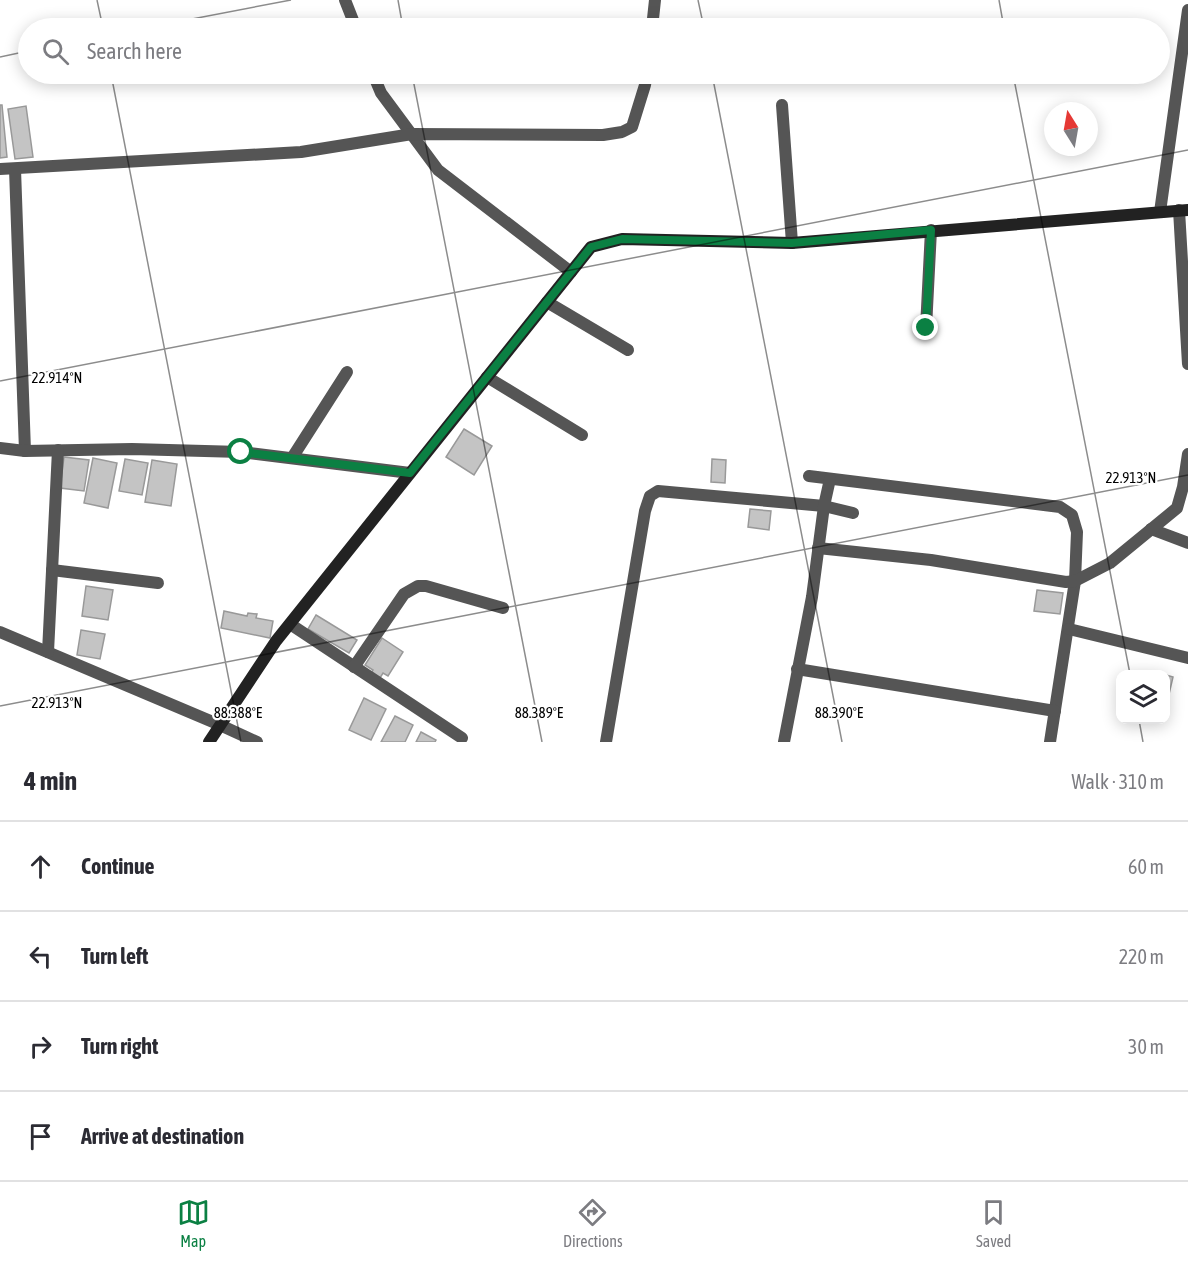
<!DOCTYPE html>
<html lang="en">
<head>
<meta charset="utf-8">
<style>
  :root { --surface:#fff; --page:#f2f2f3; --text:#2b2b33; --muted:#7c7c81; --line:#e1e1e2; --accent:#0b8043 }
  body { margin:0; font-family:"Asap Condensed",sans-serif; background:var(--page); color:var(--text) }
  .controls { position:absolute; right:18px; bottom:18px; display:grid; overflow:hidden; border-radius:12px; box-shadow:0 3px 15px #0003 }
  .controls button { width:54px; height:54px; display:grid; place-items:center; padding:0; border:0; border-bottom:2px solid var(--line); background:var(--surface); color:var(--text); font:30px sans-serif }
  .compass { position:absolute; left:1044px; top:102px; width:54px; height:54px; border-radius:50%; background:var(--surface); box-shadow:0 3px 15px #0003; rotate:349deg }
  .stop { position:absolute; width:18px; height:18px; margin:-14px; border:4px solid #0b8043; border-radius:50%; background:#fff }
  .stop.end { background:#0b8043; border-color:#fff; box-shadow:0 2px 6px #0008 }
  .list { margin:0; padding:0; list-style:none }
  h2 { display:flex; justify-content:space-between; align-items:center; height:78px; margin:0; padding:0 24px; font-size:26px }
  h2 small { font-size:20px; font-weight:400; color:var(--muted) }
  .list li { display:grid; grid-template-columns:39px 1fr auto; gap:18px; align-items:center; box-sizing:border-box; height:90px; padding:0 24px; border-top:2px solid var(--line) }
  .list b { display:block; font-size:22px; white-space:nowrap }
  .list em { font-size:20px; font-style:normal; color:var(--muted) }
  .icon { flex:none; width:33px; height:33px; fill:none; stroke:currentColor; stroke-width:2; stroke-linecap:round; stroke-linejoin:round }
  .map { position:relative; flex:none; width:1188px; height:742px; overflow:hidden }
  .search { position:absolute; background:var(--surface); box-shadow:0 3px 15px #0003; left:18px; right:18px; top:18px; height:66px; display:flex; align-items:center; gap:15px; box-sizing:border-box; padding:0 21px; border-radius:33px; color:var(--muted); font-size:22px }
  .sheet { height:438px; background:var(--surface) }
  nav { display:flex; justify-content:space-around; align-items:center; box-sizing:border-box; height:84px; border-top:2px solid var(--line); background:var(--surface); font-size:16px; color:var(--muted) }
  nav a { display:grid; justify-items:center; gap:3px }
  nav .on { color:var(--accent) }
  .map>svg:first-child { display:block }
  .building { fill:#c4c4c4; stroke:#999; stroke-width:1.5 }
  .lines { fill:none; stroke-linecap:round; stroke-linejoin:round }
  .street { stroke:#555; stroke-width:12 }
  .secondary { stroke:#222; stroke-width:12 }
  .route { stroke:#0b8043; stroke-width:8 }
  .ticks { fill:none; stroke:#000; stroke-width:1.5; stroke-opacity:0.45 }
  .ticks-label { font-size:15px; text-anchor:middle; fill:#000; stroke:#fff; stroke-width:4.5; stroke-linejoin:round; paint-order:stroke }
</style>
</head>
<body>
<div class="map">
<svg width="1188" height="742" viewBox="0 0 1188 742">
  <rect width="100%" height="100%" fill="#fff"/>
  <g class="building">
    <path d="M0,105H2L7,157L0,158Z"/>
    <path d="M26,106L33,157L15,159L8,109Z"/>
    <path d="M464,429L492,446L474,475L446,457Z"/>
    <path d="M64,457L89,460L84,491L60,488Z"/>
    <path d="M93,458L117,463L108,508L84,503Z"/>
    <path d="M125,459L148,463L142,495L119,491Z"/>
    <path d="M712,459L726,460L725,483L711,482Z"/>
    <path d="M152,460L177,464L171,506L145,502Z"/>
    <path d="M750,509L771,511L769,530L748,527Z"/>
    <path d="M86,586L113,590L108,620L82,616Z"/>
    <path d="M1037,590L1063,593L1060,614L1034,611Z"/>
    <path d="M224,611L247,616L248,613L257,614L256,618L273,621L270,638L221,628Z"/>
    <path d="M316,615L357,640L349,653L308,629Z"/>
    <path d="M81,630L105,634L100,659L77,655Z"/>
    <path d="M382,638L403,652L388,676L383,673L380,678L371,673L373,670L365,665Z"/>
    <path d="M1166,675L1173,677L1166,707Z"/>
    <path d="M364,698L386,709L371,740L349,730Z"/>
    <path d="M395,716L413,725L405,742H381Z"/>
    <path d="M421,732L436,740L435,742H416Z"/>
  </g>
  <g class="lines">
    <g class="street">
      <path d="M345,0L356,28"/>
      <path d="M652,28L655,0"/>
      <path d="M373,74L381,93L438,170L571,272"/>
      <path d="M782,105L792,243"/>
      <path d="M0,169L301,152L412,134L603,135L622,132L632,127L645,85L647,74"/>
      <path d="M15,169L25,451"/>
      <path d="M1179,210L1188,364"/>
      <path d="M1160,212L1188,10"/>
      <path d="M547,302L628,350"/>
      <path d="M926,328L931,230"/>
      <path d="M487,377L582,435"/>
      <path d="M0,448L25,451L132,449L241,452L410,473"/>
      <path d="M292,458L347,372"/>
      <path d="M809,476L1060,507L1072,515L1077,532L1075,581L1050,742"/>
      <path d="M1151,529L1188,543"/>
      <path d="M818,548L931,560L1066,582L1075,581L1110,563L1177,508L1183,487L1188,454"/>
      <path d="M52,570L158,583"/>
      <path d="M290,624L462,738"/>
      <path d="M1069,629L1188,658"/>
      <path d="M0,632L220,725L257,742"/>
      <path d="M48,652L58,450"/>
      <path d="M354,667L404,594L418,586H426L503,608"/>
      <path d="M797,669L1055,711"/>
      <path d="M606,742L645,511L650,496L658,491L824,506L853,513"/>
      <path d="M784,742L812,597L824,506L830,479"/>
    </g>
    <path class="secondary" d="M209,742L276,641L591,247L622,239L792,243L1188,210"/>
  </g>
  <g class="lines">
    <path class="route" d="M241,452L410,473L591,247L622,239L792,243L931,230L926,328"/>
  </g>
  <path class="ticks" d="M97,0L103,28M398,0L403,28M698,0L704,28M999,0L1004,28M145,28L291,0M0,57L28,51M111,74L241,742M412,74L542,742M712,74L842,742M1013,74L1130,674M0,381L1188,150M0,706L1188,475M1139,720L1143,742"/>
  <g class="ticks-label">
    <text x="57" y="383">22.914°N</text>
    <text x="1131" y="483">22.913°N</text>
    <text x="57" y="708">22.913°N</text>
    <text x="238" y="718">88.388°E</text>
    <text x="539" y="718">88.389°E</text>
    <text x="839" y="718">88.390°E</text>
  </g>
</svg>
<div class="controls">
<button><svg class="icon" aria-label="layers" viewBox="0 0 24 24"><path d="M12 4l9 5-9 5-9-5zM3 14l9 5 9-5"/></svg></button>
</div>
<svg class="compass" viewBox="-18 -18 36 36"><path d="M0-13l5 13h-10z" fill="#e53935"/><path d="M0 13l5-13h-10z" fill="#7c7c81"/></svg>
<div class="stop" style="left:241px;top:452px"></div>
<div class="stop end" style="left:926px;top:328px"></div>
<div class="search"><svg class="icon" aria-label="search" viewBox="0 0 24 24"><circle cx="10" cy="10" r="6"/><path d="M15 15l6 6"/></svg>Search here</div>
</div>
<section class="sheet">
<h2>4 min<small>Walk · 310 m</small></h2>
<ul class="list">
<li><svg class="icon" aria-label="ahead" viewBox="0 0 24 24"><path d="M12 20V5M6 11l6-6 6 6"/></svg><div><b>Continue</b></div><em>60 m</em></li>
<li><svg class="icon" aria-label="left" viewBox="0 0 24 24"><path d="M17 20v-9H6M10 6l-5 5 5 5"/></svg><div><b>Turn left</b></div><em>220 m</em></li>
<li><svg class="icon" aria-label="right" viewBox="0 0 24 24"><path d="M7 20v-9h11M14 6l5 5-5 5"/></svg><div><b>Turn right</b></div><em>30 m</em></li>
<li><svg class="icon" aria-label="arrive" viewBox="0 0 24 24"><path d="M6 21V4h12l-3 4 3 4H6"/></svg><div><b>Arrive at destination</b></div></li>
</ul>
</section>
<nav>
<a class="on"><svg class="icon" aria-label="map" viewBox="0 0 24 24"><path d="M3 6l6-2 6 2 6-2v14l-6 2-6-2-6 2zM9 4v14M15 6v14"/></svg>Map</a>
<a><svg class="icon" aria-label="directions" viewBox="0 0 24 24"><path d="M12 3l9 9-9 9-9-9zM9 14v-3h6M13 9l2 2-2 2"/></svg>Directions</a>
<a><svg class="icon" aria-label="saved" viewBox="0 0 24 24"><path d="M7 4h10v16l-5-4-5 4z"/></svg>Saved</a>
</nav>
</body>
</html>
